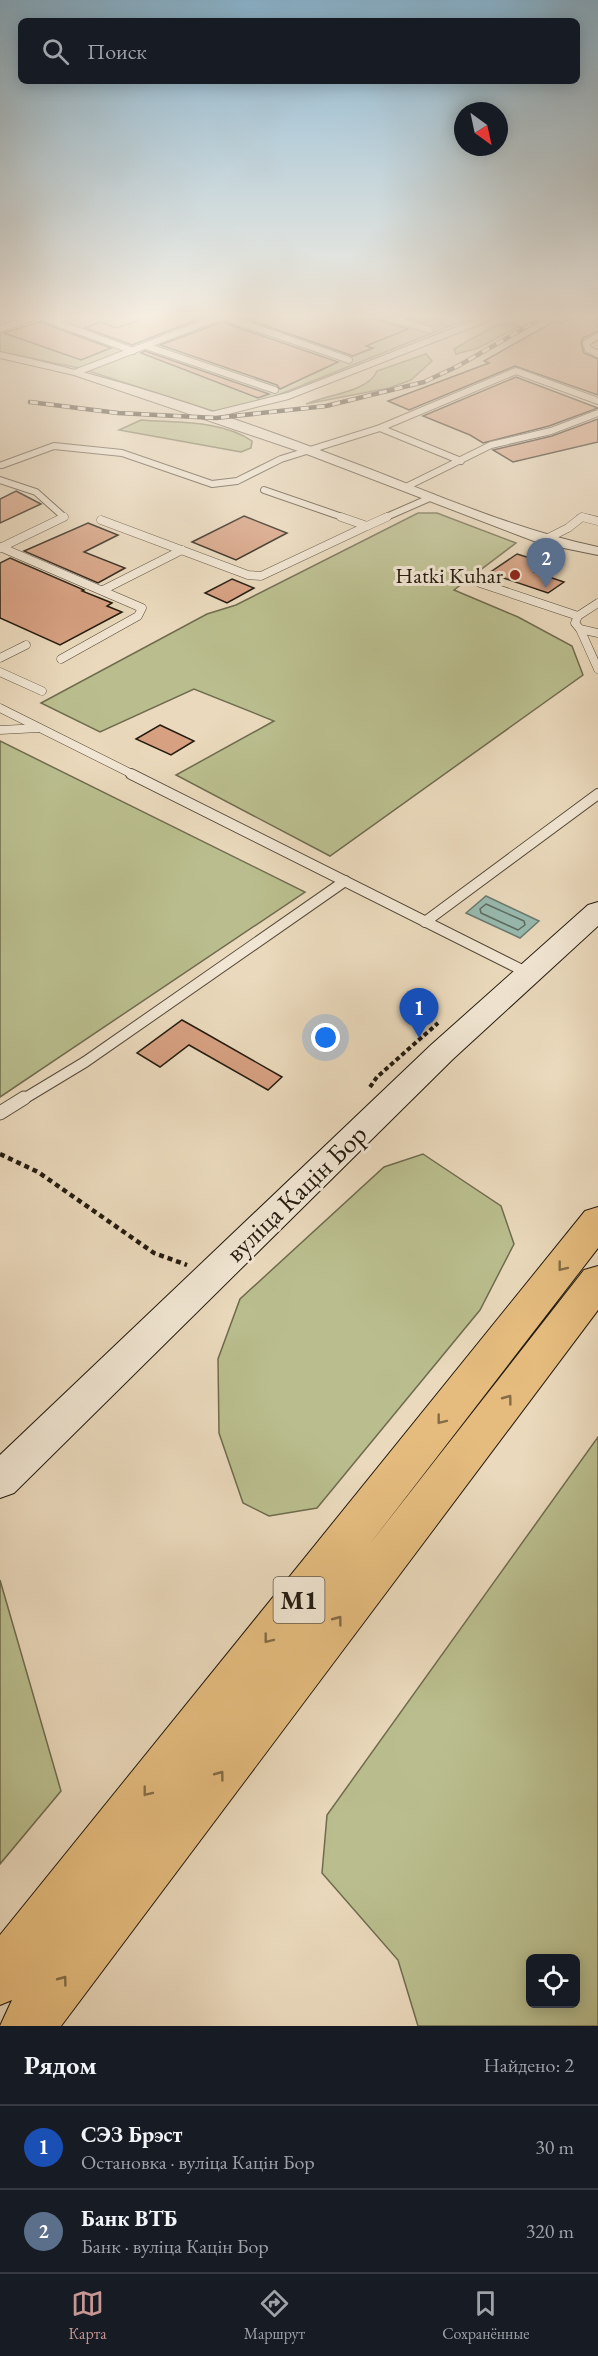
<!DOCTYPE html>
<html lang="ru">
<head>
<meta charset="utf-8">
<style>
  :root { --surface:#171b24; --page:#20242c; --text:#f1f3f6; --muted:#9ea1a6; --line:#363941; --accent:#c59692 }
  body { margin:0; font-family:"EB Garamond",serif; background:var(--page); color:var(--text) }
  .controls { position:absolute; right:18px; bottom:18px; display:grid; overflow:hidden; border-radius:9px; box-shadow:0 3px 15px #0003 }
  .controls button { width:54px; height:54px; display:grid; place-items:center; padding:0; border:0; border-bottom:2px solid var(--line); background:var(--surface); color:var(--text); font:30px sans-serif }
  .compass { position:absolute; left:454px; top:102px; width:54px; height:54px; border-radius:50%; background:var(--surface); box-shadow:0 3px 15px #0003; rotate:147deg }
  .you { position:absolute; left:326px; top:1038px; width:21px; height:21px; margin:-15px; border:4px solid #fff; border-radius:50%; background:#1a73e8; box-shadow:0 0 0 9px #1a73e833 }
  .badge { display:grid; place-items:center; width:39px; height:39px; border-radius:50%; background:var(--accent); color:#fff; font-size:20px; font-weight:700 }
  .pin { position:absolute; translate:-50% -50px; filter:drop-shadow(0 2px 3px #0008) }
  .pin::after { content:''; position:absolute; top:32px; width:21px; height:18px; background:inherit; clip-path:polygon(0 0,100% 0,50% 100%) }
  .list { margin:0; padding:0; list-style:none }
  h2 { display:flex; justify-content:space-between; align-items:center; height:78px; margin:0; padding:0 24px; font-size:26px }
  h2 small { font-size:20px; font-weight:400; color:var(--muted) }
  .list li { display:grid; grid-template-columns:39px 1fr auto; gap:18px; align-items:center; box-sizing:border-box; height:84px; padding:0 24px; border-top:2px solid var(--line) }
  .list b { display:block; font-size:22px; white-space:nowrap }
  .list p { margin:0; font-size:20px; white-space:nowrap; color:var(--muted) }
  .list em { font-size:20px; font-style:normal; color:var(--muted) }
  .icon { flex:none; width:33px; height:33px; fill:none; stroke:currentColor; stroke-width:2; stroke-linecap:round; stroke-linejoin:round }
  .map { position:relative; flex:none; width:598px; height:2026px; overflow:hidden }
  .search { position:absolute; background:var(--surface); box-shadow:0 3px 15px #0003; left:18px; right:18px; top:18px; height:66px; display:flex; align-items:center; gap:15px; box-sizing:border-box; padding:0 21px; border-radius:9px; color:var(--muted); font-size:22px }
  .sheet { height:246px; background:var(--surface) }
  nav { display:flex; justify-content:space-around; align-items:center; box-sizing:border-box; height:84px; border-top:2px solid var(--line); background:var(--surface); font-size:16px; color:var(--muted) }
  nav a { display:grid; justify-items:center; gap:3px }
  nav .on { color:var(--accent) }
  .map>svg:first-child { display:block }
  .green { fill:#babe8e; stroke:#6f6c4e; stroke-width:1.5; fill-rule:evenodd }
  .water { fill:#98bab0; stroke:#6a7a70; stroke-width:1.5 }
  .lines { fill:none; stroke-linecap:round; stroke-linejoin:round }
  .shore { stroke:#5e6a60; stroke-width:1.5 }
  .building { fill:#d6a081; stroke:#241b0f; stroke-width:1.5 }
  .lane-far3-casing { stroke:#564a3a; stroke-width:8 }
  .lane-far2-casing { stroke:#564a3a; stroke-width:9 }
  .lane-far1-casing { stroke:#564a3a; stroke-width:12 }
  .lane-casing { stroke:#564a3a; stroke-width:15 }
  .street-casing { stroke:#564a3a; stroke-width:2 }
  .secondary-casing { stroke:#241b0f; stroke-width:2 }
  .highway-casing { stroke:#241b0f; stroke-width:2 }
  .path-far1 { stroke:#241b0f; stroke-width:4; stroke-dasharray:4.5 3; stroke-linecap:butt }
  .path { stroke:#241b0f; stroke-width:4.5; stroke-dasharray:5 4; stroke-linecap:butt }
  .lane-far3 { stroke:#f1e6d3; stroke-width:6 }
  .lane-far2 { stroke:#f1e6d3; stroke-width:8 }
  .lane-far1 { stroke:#f1e6d3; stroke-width:10 }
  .lane { stroke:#f1e6d3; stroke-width:13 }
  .street { fill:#f1e6d3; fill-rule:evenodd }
  .secondary { fill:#f1e6d3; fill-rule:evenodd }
  .highway { fill:#e5bc7e; fill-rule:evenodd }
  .rail-casing { stroke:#241b0f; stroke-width:4.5 }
  .rail { stroke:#f1e6d3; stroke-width:3; stroke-dasharray:8; stroke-linecap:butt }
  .oneway { stroke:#846c46 }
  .poi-dot { fill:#8f2418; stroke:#f1e6d3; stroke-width:2 }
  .labels { text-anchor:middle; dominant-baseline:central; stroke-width:6; stroke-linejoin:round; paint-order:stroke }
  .far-poi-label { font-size:22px; fill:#241b0f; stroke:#f1e6d3; text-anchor:end }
  .shield { fill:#f1e6d3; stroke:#62584a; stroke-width:1.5 }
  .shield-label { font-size:26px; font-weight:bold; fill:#241b0f }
  .street-label { font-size:27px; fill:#241b0f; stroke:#f1e6d3 }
</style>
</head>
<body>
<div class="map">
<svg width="598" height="2026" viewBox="0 0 598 2026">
  <rect width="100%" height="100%" fill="#ead9bc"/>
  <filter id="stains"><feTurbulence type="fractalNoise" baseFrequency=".00333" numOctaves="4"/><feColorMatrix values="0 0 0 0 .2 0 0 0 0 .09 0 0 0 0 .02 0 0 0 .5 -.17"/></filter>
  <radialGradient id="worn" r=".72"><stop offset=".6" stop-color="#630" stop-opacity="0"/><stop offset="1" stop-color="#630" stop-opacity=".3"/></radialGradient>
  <g class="green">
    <path d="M0,314H480L263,401L219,413L79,368L0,352Z"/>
    <path d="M516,324L520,326L478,348L456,354L454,349L496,325Z"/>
    <path d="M426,354L432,361L411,380L389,388L306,404C325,395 369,392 377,371Z"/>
    <path d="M141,420C176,423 222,420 252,441L251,448L241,452L119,430Z"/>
    <path d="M418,513H437L516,543L454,590L518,617L572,646L583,675L330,856L176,775L274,721L194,689L100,732L41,703L207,614L236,605Z"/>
    <path d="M0,741L305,892L0,1097Z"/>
    <path d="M423,1154L501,1206L514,1244L480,1310L317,1508L269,1516L243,1503L219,1433L218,1359L240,1299L384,1167Z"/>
    <path d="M598,1437V2026H418L398,1960L322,1873L327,1815ZM530,1958H576V2004H530Z"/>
    <path d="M0,1580L61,1791L0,1864Z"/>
  </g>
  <path class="water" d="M486,896L539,921L520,938L466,913Z"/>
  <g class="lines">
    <path class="shore" d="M486,904L524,921L525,925L518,930L481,913L480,909Z"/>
  </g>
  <g class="building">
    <path d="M159,314H212L132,345L85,328L100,322L116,328Z"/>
    <path d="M232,314H372L375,319L408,329L366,346L373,348L353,356Z"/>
    <path d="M395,314H444V315L424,323Z"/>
    <path d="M598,314V331L583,338L581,343L584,353L598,359V395L515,366L409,410L388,401L489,363L484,361L555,321L561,323L574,316L587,319Z"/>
    <path d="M40,322L111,348L81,360L4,333Z"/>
    <path d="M222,322L338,362L280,389L277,385L160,345Z"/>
    <path d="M145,351L269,394L258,398L141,353Z"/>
    <path d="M516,377L598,408L549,426L483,443L470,435L423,416Z"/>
    <path d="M598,419V442L513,462L493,450L552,436Z"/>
    <path d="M16,491L41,504L0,523V499Z"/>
    <path d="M244,516L287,533L236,560L192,542Z"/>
    <path d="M88,523L118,535L84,552L125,568L98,583L24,551Z"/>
    <path d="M517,554L546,563L534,572L564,582L548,593L489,573Z"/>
    <path d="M10,558L84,590L82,591L112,603L107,606L122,612L60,645L0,618V563Z"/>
    <path d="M232,579L254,588L227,603L205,593Z"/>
    <path d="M160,725L194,741L171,755L136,739Z"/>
    <path d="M182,1020L205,1033L282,1077L268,1090L189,1045L160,1067L137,1053Z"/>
  </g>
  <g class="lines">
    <g class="lane-far3-casing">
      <g id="lane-far3">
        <path d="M33,314L133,351"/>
        <path d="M377,314L430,330"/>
        <path d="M222,316L349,360"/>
        <path d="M0,329L36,316"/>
        <path d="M598,336L586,343L588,349L598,354"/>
        <path d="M146,346L275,390"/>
        <path d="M77,372L227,314"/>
        <path d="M208,416L288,396L498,314"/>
        <path d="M461,461L380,428L516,371L598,401"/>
        <path d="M2,465L54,446L122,453L212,484L237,481L281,459L380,428"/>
        <path d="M0,480L36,492L64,517L61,518"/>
        <path d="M406,487L491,445L551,431L598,413"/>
        <path d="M264,490L345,518"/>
        <path d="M384,518L432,497"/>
        <path d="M580,518H588"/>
      </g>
    </g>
    <g class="lane-far2-casing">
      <g id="lane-far2">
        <path d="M101,520L248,575L261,576L367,526L341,517"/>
        <path d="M367,526L387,517"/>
        <path d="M544,540L568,528L582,517L598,521"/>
        <path d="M0,547L142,608L138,616L61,659"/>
        <path d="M0,548L64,517"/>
        <path d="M480,583L578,616"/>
        <path d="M103,590L182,550"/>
        <path d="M598,603L578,616L575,623L580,629L598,633"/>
        <path d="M580,629L598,669"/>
        <path d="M0,658L26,645"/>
        <path d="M0,672L42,691"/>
        <path d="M0,708L134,775"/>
        <path d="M0,730L39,728"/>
      </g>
    </g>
    <g class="lane-far1-casing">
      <g id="lane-far1">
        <path d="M131,774L528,973"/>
        <path d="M425,922L598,794"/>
        <path d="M22,1100L85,1062L345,881"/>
      </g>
    </g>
    <g class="lane-casing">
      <path id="lane" d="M0,1113L24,1098"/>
    </g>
    <g class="street-casing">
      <path id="street" d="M0,352C117,377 233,417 346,460C429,491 511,529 598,547V555L539,543L304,453L74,375L0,358Z"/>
    </g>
    <g class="secondary-casing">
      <path id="secondary" d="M598,902V926L453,1059L14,1493L0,1498V1455L431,1045L588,905Z"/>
    </g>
    <g class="highway-casing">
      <path id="highway" d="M598,1207V1248L369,1545L584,1270L598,1266V1310L61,2026H0L12,2000L0,2005V1935L585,1211Z"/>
    </g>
    <path class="path-far1" d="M370,1087L377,1077L438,1023"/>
    <path class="path" d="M0,1154L38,1172L154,1253L187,1265"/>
    <use href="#lane-far3" class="lane-far3"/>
    <use href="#lane-far2" class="lane-far2"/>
    <use href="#lane-far1" class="lane-far1"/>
    <use href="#lane" class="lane"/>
    <use href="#street" class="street"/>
    <use href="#secondary" class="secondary"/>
    <use href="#highway" class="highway"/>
    <g class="rail-casing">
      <path id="rail" d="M30,402L118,413L216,418L326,406L424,382L458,366L549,314"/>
    </g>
    <use href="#rail" class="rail"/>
  </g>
  <defs><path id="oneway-chevron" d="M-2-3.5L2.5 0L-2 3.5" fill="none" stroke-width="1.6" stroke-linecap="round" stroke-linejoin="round" transform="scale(1.5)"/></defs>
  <g class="oneway">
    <use href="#oneway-chevron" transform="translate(562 1267) rotate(128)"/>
    <use href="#oneway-chevron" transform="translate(508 1399) rotate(-53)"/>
    <use href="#oneway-chevron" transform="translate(441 1420) rotate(128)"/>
    <use href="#oneway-chevron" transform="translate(338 1620) rotate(-53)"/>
    <use href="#oneway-chevron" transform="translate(268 1639) rotate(128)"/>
    <use href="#oneway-chevron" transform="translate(220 1775) rotate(-53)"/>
    <use href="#oneway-chevron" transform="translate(147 1792) rotate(128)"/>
    <use href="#oneway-chevron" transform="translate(63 1980) rotate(-53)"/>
  </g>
  <linearGradient id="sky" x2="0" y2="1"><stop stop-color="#88b6d2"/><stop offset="0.53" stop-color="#f6eee1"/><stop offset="1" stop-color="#f6eee1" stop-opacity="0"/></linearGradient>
  <rect width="598" height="598" fill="url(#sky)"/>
  <circle class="poi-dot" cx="515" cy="575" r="6"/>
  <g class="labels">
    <g class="far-poi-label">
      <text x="503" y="575">Hatki Kuhar</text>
    </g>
    <rect class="shield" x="273.5" y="1577" width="51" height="46" rx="4.5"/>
    <g class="shield-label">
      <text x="299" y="1600">М1</text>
    </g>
    <g class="street-label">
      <text transform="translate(296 1193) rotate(-44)">вуліца Кацін Бор</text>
    </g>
  </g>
  <rect width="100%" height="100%" filter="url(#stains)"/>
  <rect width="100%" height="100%" fill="url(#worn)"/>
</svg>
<div class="controls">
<button><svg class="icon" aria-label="locate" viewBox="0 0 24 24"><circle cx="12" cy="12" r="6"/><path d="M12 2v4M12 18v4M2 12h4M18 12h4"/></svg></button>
</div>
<svg class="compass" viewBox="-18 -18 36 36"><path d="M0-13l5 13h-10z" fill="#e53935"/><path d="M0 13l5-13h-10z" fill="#9ea1a6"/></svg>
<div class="you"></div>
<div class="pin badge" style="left:419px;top:1038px;background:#1a4fb4">1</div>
<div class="pin badge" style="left:546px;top:588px;background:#5c6f8a">2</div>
<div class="search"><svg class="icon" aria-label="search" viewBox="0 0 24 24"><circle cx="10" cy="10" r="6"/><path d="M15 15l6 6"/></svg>Поиск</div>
</div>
<section class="sheet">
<h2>Рядом<small>Найдено: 2</small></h2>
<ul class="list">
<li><span class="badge" style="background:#1a4fb4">1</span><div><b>СЭЗ Брэст</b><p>Остановка · вуліца Кацін Бор</p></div><em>30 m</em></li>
<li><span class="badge" style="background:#5c6f8a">2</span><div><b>Банк ВТБ</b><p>Банк · вуліца Кацін Бор</p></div><em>320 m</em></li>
</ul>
</section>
<nav>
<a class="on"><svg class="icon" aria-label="map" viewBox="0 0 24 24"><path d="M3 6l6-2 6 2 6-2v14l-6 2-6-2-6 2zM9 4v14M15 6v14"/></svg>Карта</a>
<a><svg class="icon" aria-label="directions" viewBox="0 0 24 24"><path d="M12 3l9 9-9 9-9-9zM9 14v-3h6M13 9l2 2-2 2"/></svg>Маршрут</a>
<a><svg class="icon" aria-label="saved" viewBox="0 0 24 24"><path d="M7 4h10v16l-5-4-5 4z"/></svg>Сохранённые</a>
</nav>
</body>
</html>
